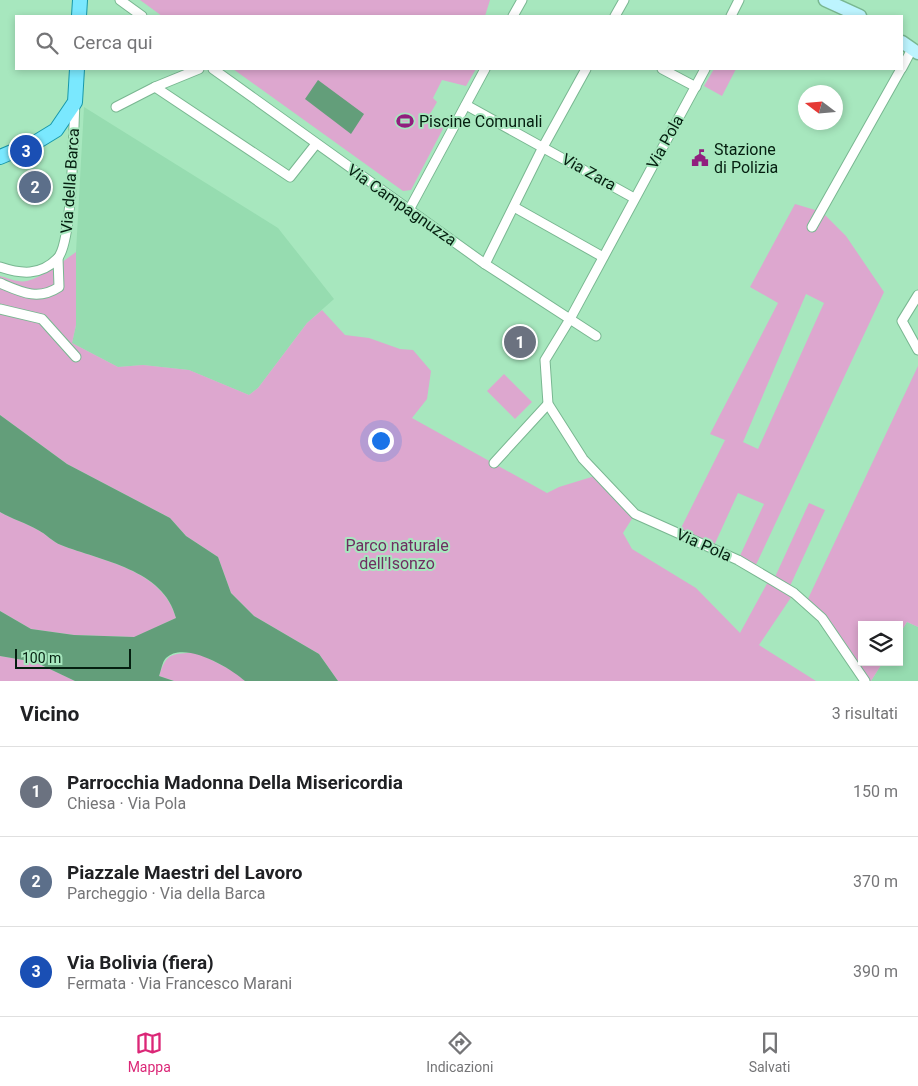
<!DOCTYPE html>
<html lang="it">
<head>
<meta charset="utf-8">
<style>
  :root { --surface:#fff; --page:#f6f6f6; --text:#202124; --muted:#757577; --line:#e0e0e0; --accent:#db2777 }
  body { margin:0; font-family:Roboto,sans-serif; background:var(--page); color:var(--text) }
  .controls { position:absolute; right:15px; bottom:15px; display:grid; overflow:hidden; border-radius:0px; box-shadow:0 2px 8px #0003 }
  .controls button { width:45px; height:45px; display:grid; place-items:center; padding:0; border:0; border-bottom:1px solid var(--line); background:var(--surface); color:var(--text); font:25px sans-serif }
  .compass { position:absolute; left:798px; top:85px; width:45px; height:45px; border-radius:50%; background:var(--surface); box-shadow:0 2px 8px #0003; rotate:286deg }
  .scale { position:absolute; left:15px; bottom:12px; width:116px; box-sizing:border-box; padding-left:5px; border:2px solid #051f10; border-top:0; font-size:14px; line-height:18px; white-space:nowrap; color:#051f10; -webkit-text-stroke:4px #a7e7be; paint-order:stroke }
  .you { position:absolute; left:380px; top:440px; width:18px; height:18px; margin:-12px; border:4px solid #fff; border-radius:50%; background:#1a73e8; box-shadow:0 0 0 8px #1a73e833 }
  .badge { display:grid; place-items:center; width:32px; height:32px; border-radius:50%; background:var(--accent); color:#fff; font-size:16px; font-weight:700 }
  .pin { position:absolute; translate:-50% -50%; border:2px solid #fff; box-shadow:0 1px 5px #0006 }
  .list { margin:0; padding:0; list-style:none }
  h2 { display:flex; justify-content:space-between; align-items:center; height:65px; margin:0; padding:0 20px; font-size:21px }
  h2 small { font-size:16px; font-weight:400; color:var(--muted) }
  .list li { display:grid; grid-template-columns:32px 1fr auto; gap:15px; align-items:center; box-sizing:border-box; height:90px; padding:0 20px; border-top:1px solid var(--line) }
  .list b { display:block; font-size:19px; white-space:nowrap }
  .list p { margin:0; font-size:16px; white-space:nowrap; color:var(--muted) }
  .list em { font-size:16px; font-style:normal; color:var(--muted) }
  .icon { flex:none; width:28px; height:28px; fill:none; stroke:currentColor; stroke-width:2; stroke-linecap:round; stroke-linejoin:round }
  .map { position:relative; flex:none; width:918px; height:681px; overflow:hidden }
  .search { position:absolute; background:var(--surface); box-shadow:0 2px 8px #0003; left:15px; right:15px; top:15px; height:55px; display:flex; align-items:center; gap:12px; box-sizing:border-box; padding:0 18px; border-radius:0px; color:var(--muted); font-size:19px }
  .sheet { height:335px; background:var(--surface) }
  nav { display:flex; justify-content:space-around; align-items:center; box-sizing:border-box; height:70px; border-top:1px solid var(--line); background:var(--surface); font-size:14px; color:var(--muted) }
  nav a { display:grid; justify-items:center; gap:2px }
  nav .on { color:var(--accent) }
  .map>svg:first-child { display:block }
  .built { fill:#96dcb0 }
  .green { fill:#dda7cf; fill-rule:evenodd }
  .water { fill:#639e7a }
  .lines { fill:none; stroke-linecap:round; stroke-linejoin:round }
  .street-casing { stroke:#79b791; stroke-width:11 }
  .secondary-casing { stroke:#79b791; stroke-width:15 }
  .primary-casing { stroke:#1898aa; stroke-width:16 }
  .street { stroke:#fff; stroke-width:9 }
  .secondary { stroke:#bdf4fe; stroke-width:12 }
  .primary { stroke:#7ae8fe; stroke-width:14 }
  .labels { text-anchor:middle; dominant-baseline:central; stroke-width:4; stroke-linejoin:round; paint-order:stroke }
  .poi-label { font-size:16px; fill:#051f10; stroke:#a7e7be; text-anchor:start }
  .street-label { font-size:16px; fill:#051f10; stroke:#a7e7be }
  .park-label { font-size:16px; fill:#6e2e61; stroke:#a7e7be }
</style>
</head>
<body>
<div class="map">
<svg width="918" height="681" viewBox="0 0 918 681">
  <rect width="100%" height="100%" fill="#a7e7be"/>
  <g class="built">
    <path d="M84,107L278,228L334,299L307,323L258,388L249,395L189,370L143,365L118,367L72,343L76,325V252Z"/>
    <path d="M907,622L918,627V681H871L883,662H899V635Z"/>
  </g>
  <g class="green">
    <path d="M140,0H490L485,16H162Z"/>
    <path d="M233,69H476L466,86L442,80L433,98L437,102L430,114L446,123L411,190L403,191Z"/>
    <path d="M714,69H736L722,96L704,86Z"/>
    <path d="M795,204L822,212L846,236L884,292L754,569L738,560L764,504L738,493L712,550L678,534L725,440L710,434L778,303L750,287ZM806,294L824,303L758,449L743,442Z"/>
    <path d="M76,252V325L72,343L118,367L143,365L189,370L249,395L258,388L307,323L322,310L345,335L369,338L400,349L413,350L431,371L427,399L412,418L547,493L559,487L598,475L635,514L623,533L632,549L696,588L740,633L770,578L794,593L759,645L816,681H338L319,654L254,616L231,593L218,557L186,536L170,518L67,464L0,415V276C8,278 18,283 27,281C45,276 62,262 76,252Z"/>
    <path d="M918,366V627L907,622L899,635V625H862V662H883L871,681H865L806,603Z"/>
    <path d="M504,374L532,402L515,419L487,391Z"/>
    <path d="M809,503L825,510L790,586L775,577Z"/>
    <path d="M0,512C12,519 26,523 38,530C46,534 53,542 61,545C101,561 163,569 176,618L135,637L74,635L31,629L0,611Z"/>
    <path d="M196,652L235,672L245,681H174L159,676C167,651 172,655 196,652Z"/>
    <path d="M0,656L35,662L75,681H0Z"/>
  </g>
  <g class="water">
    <path d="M318,80L364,114L351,134L305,99Z"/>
    <path d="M0,415L67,464L170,518L186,536L218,557L231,593L254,616L319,654L338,681H245C231,668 184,640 166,658C162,662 161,671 159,676L174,681H75L35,662L0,656V611L31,629L74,635L134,637L176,618C164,569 101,561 61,545C53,542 46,534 38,530C26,523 12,519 0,512Z"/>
  </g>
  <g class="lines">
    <g class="street-casing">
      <g id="street">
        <path d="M120,0L142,16"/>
        <path d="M513,16L522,0"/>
        <path d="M615,16L624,0"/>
        <path d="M731,16L739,0"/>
        <path d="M902,68L912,49"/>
        <path d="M213,69L485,264L596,336"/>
        <path d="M662,69L696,87"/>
        <path d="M705,69L570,319L545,360L548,404L583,459L635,514L738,560L794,593L822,618L865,681"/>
        <path d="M155,87L290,177L316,144"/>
        <path d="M466,105L634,198"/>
        <path d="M116,107L155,87L199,69"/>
        <path d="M514,207L603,257"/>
        <path d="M409,210L485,69"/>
        <path d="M812,227L901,69"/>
        <path d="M485,264L543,147L586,69"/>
        <path d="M0,267C21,274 40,276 57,259C73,244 73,131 75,104"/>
        <path d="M0,283C21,292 38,301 59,287L58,258"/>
        <path d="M918,295L902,321L918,350"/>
        <path d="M0,309L42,319L76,357"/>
        <path d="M494,463L548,404"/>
      </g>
    </g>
    <g class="secondary-casing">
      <g id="secondary">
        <path d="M825,0L860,16"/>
        <path d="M902,42L918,53"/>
      </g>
    </g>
    <g class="primary-casing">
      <g id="primary">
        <path d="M79,16L80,0"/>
        <path d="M0,157L38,141L56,130L75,102L77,69"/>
      </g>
    </g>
    <use href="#street" class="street"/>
    <use href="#secondary" class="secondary"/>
    <use href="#primary" class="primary"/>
  </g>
  <defs>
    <g id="stadium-bare" transform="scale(1.35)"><path d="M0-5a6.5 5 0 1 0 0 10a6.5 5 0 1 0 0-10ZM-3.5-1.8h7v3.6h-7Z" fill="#911e7e" stroke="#a7e7be" stroke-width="2.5" paint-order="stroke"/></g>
    <g id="civic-bare" transform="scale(1.35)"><path d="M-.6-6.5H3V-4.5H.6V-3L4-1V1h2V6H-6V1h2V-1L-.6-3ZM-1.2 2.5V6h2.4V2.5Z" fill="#911e7e" stroke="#a7e7be" stroke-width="2.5" paint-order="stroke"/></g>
  </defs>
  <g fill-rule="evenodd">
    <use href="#stadium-bare" x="405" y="121"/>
    <use href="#civic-bare" x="700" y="158"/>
  </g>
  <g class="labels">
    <g class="poi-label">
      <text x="419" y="121">Piscine Comunali</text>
      <text x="714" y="149">Stazione<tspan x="714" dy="18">di Polizia</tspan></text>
    </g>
    <g class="street-label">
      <text transform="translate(665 142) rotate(-61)">Via Pola</text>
      <text transform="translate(589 172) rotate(29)">Via Zara</text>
      <text transform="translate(70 181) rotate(-86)">Via della Barca</text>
      <text transform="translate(402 205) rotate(35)">Via Campagnuzza</text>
      <text transform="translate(704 545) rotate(24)">Via Pola</text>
    </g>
    <g class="park-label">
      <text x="397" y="545">Parco naturale<tspan x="397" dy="18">dell'Isonzo</tspan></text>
    </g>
  </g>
</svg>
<div class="controls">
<button><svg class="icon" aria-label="layers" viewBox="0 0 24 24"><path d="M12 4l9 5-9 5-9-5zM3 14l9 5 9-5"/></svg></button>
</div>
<svg class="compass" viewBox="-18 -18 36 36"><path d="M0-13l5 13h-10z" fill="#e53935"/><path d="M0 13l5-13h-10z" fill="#757577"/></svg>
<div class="scale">100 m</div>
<div class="you"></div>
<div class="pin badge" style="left:520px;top:342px;background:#6b7280">1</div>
<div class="pin badge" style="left:35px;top:187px;background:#5c6f8a">2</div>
<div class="pin badge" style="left:26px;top:151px;background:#1a4fb4">3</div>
<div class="search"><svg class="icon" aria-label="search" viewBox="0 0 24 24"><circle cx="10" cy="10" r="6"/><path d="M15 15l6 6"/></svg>Cerca qui</div>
</div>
<section class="sheet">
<h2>Vicino<small>3 risultati</small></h2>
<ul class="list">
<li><span class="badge" style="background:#6b7280">1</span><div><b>Parrocchia Madonna Della Misericordia</b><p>Chiesa · Via Pola</p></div><em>150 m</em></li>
<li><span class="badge" style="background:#5c6f8a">2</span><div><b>Piazzale Maestri del Lavoro</b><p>Parcheggio · Via della Barca</p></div><em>370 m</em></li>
<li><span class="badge" style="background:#1a4fb4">3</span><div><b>Via Bolivia (fiera)</b><p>Fermata · Via Francesco Marani</p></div><em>390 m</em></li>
</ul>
</section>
<nav>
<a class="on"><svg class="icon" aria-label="map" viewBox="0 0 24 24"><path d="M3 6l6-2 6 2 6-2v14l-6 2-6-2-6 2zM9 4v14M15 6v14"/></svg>Mappa</a>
<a><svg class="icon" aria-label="directions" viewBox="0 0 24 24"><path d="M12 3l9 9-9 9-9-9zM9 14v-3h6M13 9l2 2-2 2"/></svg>Indicazioni</a>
<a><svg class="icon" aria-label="saved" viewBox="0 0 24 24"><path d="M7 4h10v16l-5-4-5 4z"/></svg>Salvati</a>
</nav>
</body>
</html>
